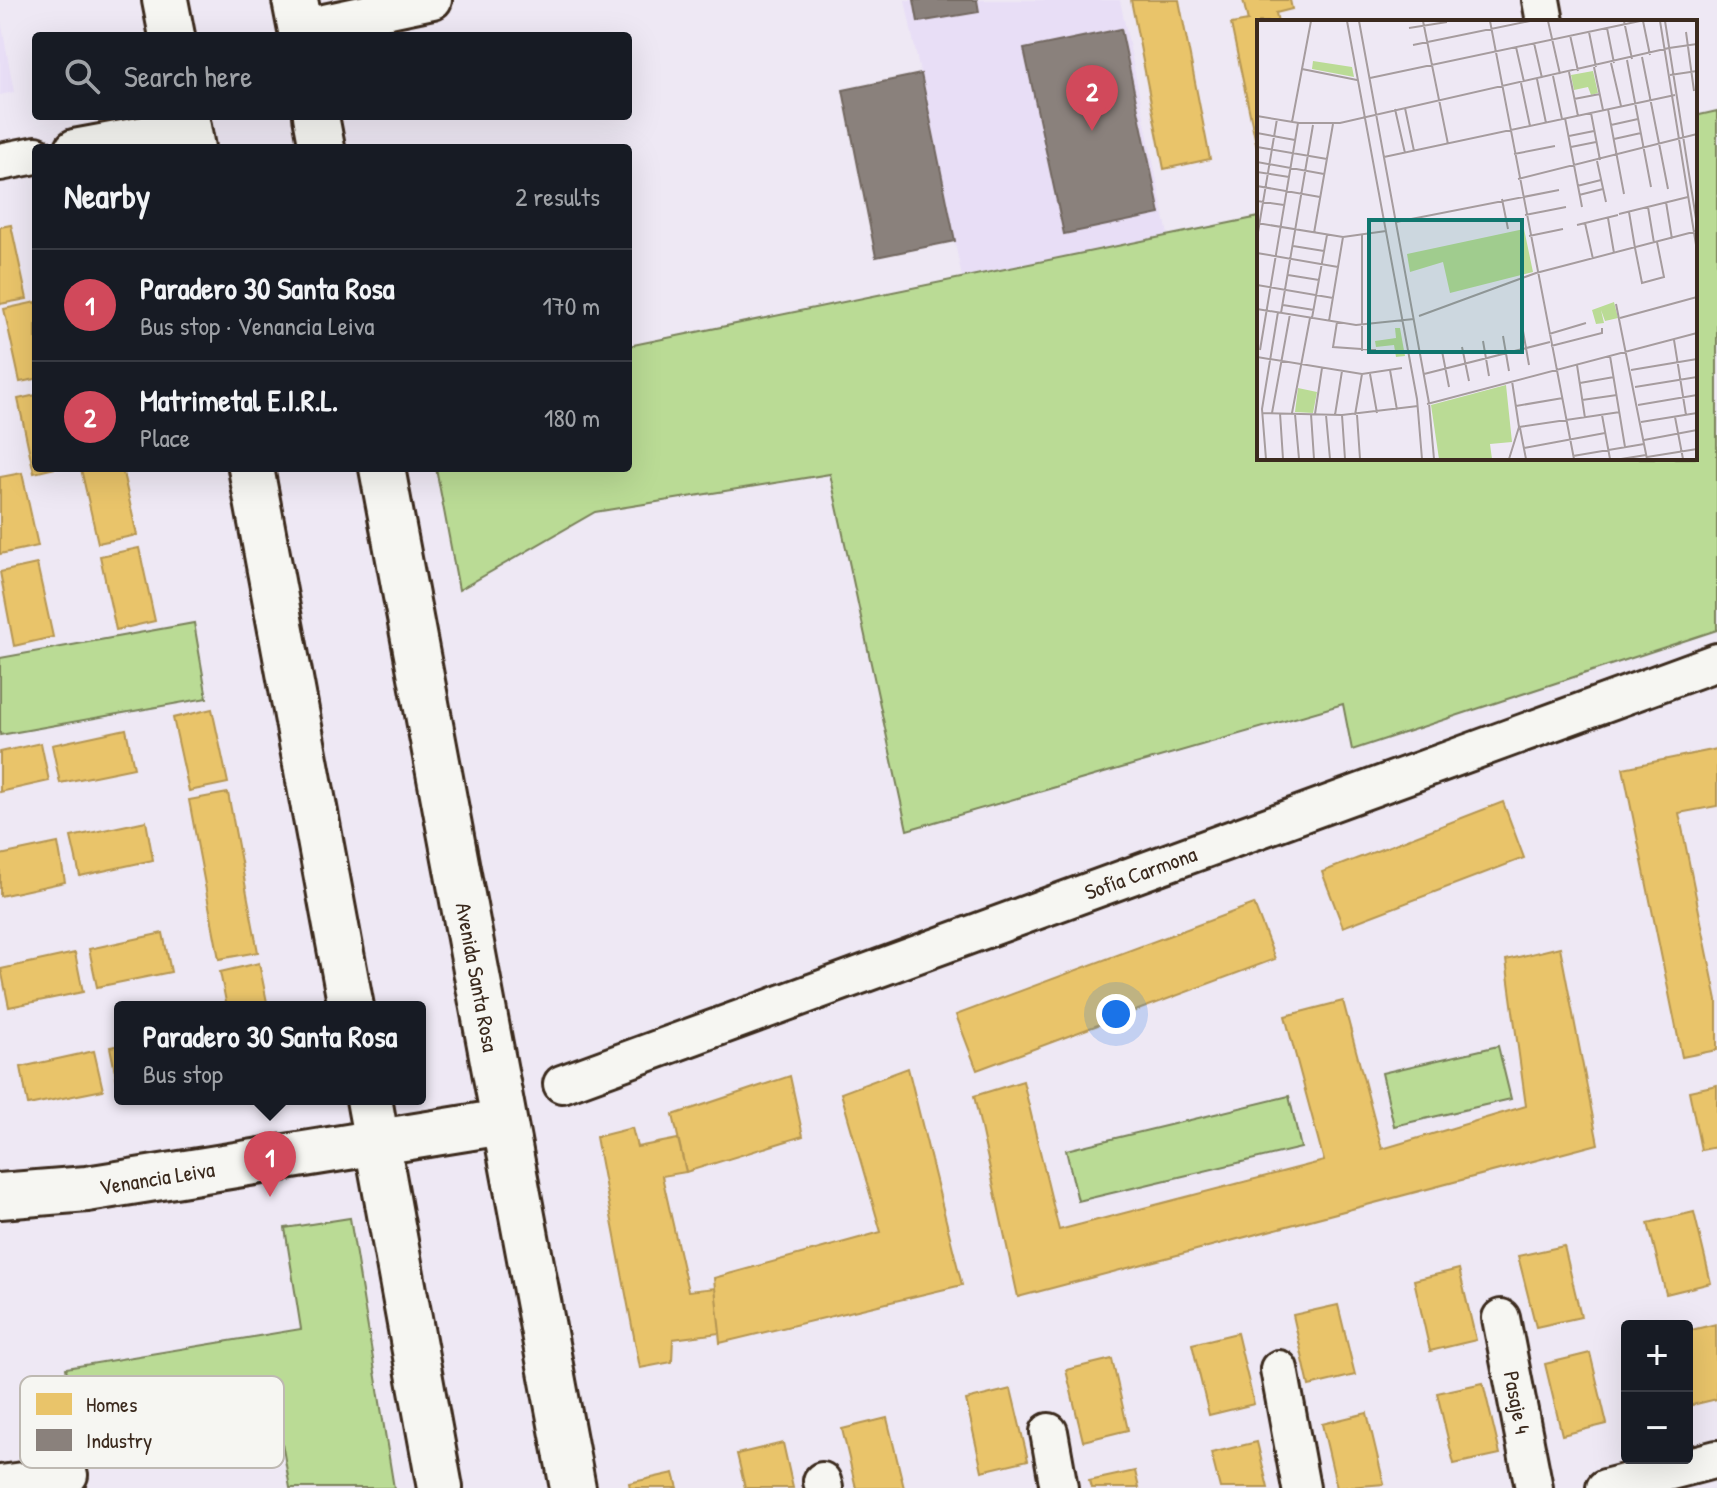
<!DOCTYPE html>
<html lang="en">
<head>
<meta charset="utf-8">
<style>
  :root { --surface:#171b24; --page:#242831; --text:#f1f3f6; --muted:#9ea1a6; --line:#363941; --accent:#d1495b }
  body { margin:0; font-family:"Patrick Hand",sans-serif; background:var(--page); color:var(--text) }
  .controls { position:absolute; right:24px; bottom:24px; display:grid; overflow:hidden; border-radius:8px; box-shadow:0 8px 32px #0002 }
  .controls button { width:72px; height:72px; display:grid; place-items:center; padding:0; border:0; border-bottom:2px solid var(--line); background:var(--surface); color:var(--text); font:40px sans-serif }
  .you { position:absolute; left:1116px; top:1014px; width:28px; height:28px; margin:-20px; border:6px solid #fff; border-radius:50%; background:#1a73e8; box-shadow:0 0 0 12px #1a73e833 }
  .badge { display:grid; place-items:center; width:52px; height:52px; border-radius:50%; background:var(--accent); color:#fff; font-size:26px; font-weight:700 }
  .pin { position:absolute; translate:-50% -66px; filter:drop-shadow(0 2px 4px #0008) }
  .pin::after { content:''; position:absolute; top:42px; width:28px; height:24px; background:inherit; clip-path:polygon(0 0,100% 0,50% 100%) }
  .popup { position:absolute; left:114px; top:1001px; width:312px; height:104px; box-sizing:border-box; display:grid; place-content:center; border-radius:8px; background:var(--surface); filter:drop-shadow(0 2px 6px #0005); font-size:26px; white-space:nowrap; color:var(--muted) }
  .popup b { font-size:30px; color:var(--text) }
  .popup::after { content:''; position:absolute; left:50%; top:100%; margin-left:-16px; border:16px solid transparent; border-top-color:var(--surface) }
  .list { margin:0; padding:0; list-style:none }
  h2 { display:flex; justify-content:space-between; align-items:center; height:104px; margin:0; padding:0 32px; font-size:34px }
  h2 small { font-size:26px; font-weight:400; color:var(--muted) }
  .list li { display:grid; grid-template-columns:52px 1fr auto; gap:24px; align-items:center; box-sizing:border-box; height:112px; padding:0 32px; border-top:2px solid var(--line) }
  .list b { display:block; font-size:30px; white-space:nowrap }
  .list p { margin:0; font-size:26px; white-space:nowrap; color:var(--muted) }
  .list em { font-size:26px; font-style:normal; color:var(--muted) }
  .icon { flex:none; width:44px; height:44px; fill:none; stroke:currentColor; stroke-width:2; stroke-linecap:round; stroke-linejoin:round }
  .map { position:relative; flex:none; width:1717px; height:1488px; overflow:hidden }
  .search { position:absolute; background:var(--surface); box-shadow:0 8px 32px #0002; left:32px; top:32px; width:600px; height:88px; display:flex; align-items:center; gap:20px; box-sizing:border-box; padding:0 28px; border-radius:8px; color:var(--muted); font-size:30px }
  .panel { position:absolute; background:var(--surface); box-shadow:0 8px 32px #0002; left:32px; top:144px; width:600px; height:328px; border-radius:8px }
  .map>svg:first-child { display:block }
  .built { fill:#e8def6 }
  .green { fill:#badb95; stroke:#7a825a; stroke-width:2 }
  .homes { fill:#e9c46a; stroke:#b59653; stroke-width:2 }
  .industry { fill:#8a817c; stroke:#726760; stroke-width:2 }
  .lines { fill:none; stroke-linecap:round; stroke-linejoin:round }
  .minor-casing { stroke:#3b2a1e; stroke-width:42 }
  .tertiary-casing { stroke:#3b2a1e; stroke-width:50 }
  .primary-casing { stroke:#3b2a1e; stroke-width:50 }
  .minor { stroke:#f6f6f2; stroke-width:36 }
  .tertiary { stroke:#f6f6f2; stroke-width:44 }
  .primary { stroke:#f6f6f2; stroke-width:44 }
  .labels { text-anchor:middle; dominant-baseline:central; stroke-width:8; stroke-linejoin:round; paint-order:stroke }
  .street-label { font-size:22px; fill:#3b2a1e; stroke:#f6f6f2 }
  .inset-road { fill:none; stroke:#a69c9e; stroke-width:2 }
  .view { fill:#0f766e; fill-opacity:0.15; stroke:#0f766e; stroke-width:4 }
  .inset-edge { fill:none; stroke:#3b2a1e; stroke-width:4 }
  .key { fill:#f6f6f2; stroke:#beb9b2; stroke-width:2 }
  .key-label { font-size:22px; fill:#3b2a1e }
</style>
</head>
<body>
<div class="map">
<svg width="1717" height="1488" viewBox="0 0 1717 1488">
  <rect width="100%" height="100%" fill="#eee8f4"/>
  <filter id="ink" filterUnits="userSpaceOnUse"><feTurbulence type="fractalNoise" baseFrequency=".0125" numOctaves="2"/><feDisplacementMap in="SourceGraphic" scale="16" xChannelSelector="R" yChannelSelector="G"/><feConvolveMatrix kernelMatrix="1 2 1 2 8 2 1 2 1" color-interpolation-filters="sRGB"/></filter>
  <g filter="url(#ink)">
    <g class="built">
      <path d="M905,0H1120L1168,235L962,277Z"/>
      <path d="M0,15L14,92L0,95Z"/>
    </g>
    <g class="green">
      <path d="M1717,111V630L1352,750L1343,704L907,830L830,474L595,512L459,590L436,468H628V346L1259,217V458H1695V116Z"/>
      <path d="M194,623L207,698L0,735V658Z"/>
      <path d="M1498,1046L1511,1099L1394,1126L1382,1073Z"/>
      <path d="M1289,1096L1301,1148L1078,1201L1066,1150Z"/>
      <path d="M350,1218L394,1488H290L276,1409L79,1441L66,1368L301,1329L285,1228Z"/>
    </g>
    <g class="homes">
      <path d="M1131,0H1179L1210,159L1164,169Z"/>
      <path d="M1243,0H1290L1292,9L1276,13L1278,22H1259V157L1231,24L1248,21Z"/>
      <path d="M11,225L27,299L0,304V227Z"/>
      <path d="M36,302V379L20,382L4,309Z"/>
      <path d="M36,395V468H55L34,473L18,399Z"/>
      <path d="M122,468L137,535L98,543L81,469Z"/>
      <path d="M22,473L38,546L0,554V477Z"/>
      <path d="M139,548L155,621L116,630L100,556Z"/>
      <path d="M37,564L53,637L14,646L0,572Z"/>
      <path d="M212,709L228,783L189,791L173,718Z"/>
      <path d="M126,729L134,768L60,783L52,745Z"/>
      <path d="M41,743L49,781L0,792V752Z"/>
      <path d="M1717,749V806L1679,813L1717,1000V1050L1682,1057L1623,768Z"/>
      <path d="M228,793L258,952L219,959L189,800Z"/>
      <path d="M1503,802L1524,858L1343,927L1322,872Z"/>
      <path d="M146,821L153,860L80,876L71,837Z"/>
      <path d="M58,843L65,882L0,896V855Z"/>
      <path d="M1254,904L1275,959L977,1070L956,1015Z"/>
      <path d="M163,933L171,972L97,987L89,949Z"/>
      <path d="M1560,947L1598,1144L1018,1297L974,1096L1023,1081L1059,1230L1324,1161L1285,1016L1343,1001L1382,1149L1526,1106L1506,960Z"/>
      <path d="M75,953L83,992L9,1007L1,969Z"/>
      <path d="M259,963L268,1007H227L220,972Z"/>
      <path d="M120,1045V1086H118L110,1047Z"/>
      <path d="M94,1051L103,1090L28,1105L21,1067Z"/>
      <path d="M908,1068L962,1285L720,1343L714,1278L881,1232L841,1093Z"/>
      <path d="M790,1076L803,1136L686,1172L673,1115Z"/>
      <path d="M1717,1085V1147L1701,1150L1689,1091Z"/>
      <path d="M632,1128L637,1147L678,1139L686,1172L662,1176L688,1291L715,1288L720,1333L673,1339L672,1362L640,1368L596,1137Z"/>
      <path d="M1694,1212L1711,1283L1666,1294L1648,1223Z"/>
      <path d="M1564,1246L1581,1317L1536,1327L1518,1256Z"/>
      <path d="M1459,1269L1476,1340L1430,1351L1414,1280Z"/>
      <path d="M1338,1305L1355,1375L1309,1386L1293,1315Z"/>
      <path d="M1716,1324L1717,1399L1688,1406L1687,1331Z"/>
      <path d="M1237,1333L1254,1404L1209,1415L1192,1344Z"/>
      <path d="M1590,1353L1607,1424L1562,1435L1545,1364Z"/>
      <path d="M1112,1359L1128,1430L1083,1441L1066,1370Z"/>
      <path d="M1483,1383L1500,1454L1454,1464L1437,1393Z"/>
      <path d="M1011,1389L1028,1460L982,1471L966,1400Z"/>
      <path d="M1367,1413L1384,1484L1337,1488L1322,1424Z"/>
      <path d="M887,1418L904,1488H856L842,1429Z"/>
      <path d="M1257,1442L1268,1488H1220L1211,1453Z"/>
      <path d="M783,1443L793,1488H745L737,1454Z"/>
      <path d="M1135,1471L1139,1488H1091L1089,1481Z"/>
      <path d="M674,1473L678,1488H630L629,1483Z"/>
    </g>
    <g class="industry">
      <path d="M914,0H977L979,12L918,22Z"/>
      <path d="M1121,29L1160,214L1064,234L1024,49Z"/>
      <path d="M921,74L955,241L876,257L843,90Z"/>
    </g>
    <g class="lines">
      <g class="minor-casing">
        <g id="minor">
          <path d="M1541,0L1545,22"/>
          <path d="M300,28L433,0"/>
          <path d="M74,148L188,127"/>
          <path d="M0,162L36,155"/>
          <path id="s1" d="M562,1084L1717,662"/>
          <path id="s2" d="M1501,1318L1534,1488"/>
          <path d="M1279,1369L1301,1488"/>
          <path d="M1049,1432L1059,1488"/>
          <path d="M822,1481L824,1488"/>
          <path d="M0,1484L69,1475"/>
          <path d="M1605,1488L1717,1459"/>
        </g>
      </g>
      <g class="tertiary-casing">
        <g id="tertiary">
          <path id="s3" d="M0,1196L87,1189L503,1122"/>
        </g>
      </g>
      <g class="primary-casing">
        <g id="primary">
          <path d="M165,0L172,36"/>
          <path d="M295,0L302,36"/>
          <path d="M186,116L192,148"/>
          <path d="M316,116L322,148"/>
          <path d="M251,468L351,1007"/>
          <path id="s4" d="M382,468L573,1488"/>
          <path d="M369,1099L440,1488"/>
        </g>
      </g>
      <use href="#minor" class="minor"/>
      <use href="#tertiary" class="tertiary"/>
      <use href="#primary" class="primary"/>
    </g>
  </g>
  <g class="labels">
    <g class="street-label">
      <text stroke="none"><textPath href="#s1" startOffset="616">Sofía Carmona</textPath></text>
      <text stroke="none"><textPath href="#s4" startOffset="518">Avenida Santa Rosa</textPath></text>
      <text stroke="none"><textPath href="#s3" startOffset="158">Venancia Leiva</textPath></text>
      <text stroke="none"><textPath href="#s2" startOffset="86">Pasaje 4</textPath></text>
    </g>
  </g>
  <g transform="translate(1257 20)">
    <rect width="440" height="440" fill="#eee8f4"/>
    <path d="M56,41L95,47L97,57L55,49ZM336,51L341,73L334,75L331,67L317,70L314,55ZM267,209L276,252L193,273L186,242L153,252L150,234ZM357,282L361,298L348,301L344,290L347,303L339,304L335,290ZM138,308H143L148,336L139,337L137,325L119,327L118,321L139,318ZM249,365L255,422L233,424L235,439H182L174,385ZM41,368L60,372L56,393L38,392Z" fill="#badb95"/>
    <path class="inset-road" d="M90,1L160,379L165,439M102,1L172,383L177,439M166,1L191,124M233,1L317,439M291,1L303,54M367,1L375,39M386,1L393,35M403,1L440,231M408,1L440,205M152,8L190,2M350,8L357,43M332,12L339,47M429,12L437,71M313,15L321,51M277,23L285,58M156,25L273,1M259,27L267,62M412,28L440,24M385,37L411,169M370,40L394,167M354,43L364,86M337,47L346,90M45,49L100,60M312,52L321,96M413,55L440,51M296,56L305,99M113,58L383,1M280,59L289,103M264,63L273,106M317,79L343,74M148,88L157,131M138,89L148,133M351,89L367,174M334,93L343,140M0,96L42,103M308,98L325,187M35,102L54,1M41,103H83L412,28M354,105L381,99M0,113L38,120M312,116L337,111M357,119L384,113M0,127L70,139M314,127L339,122M257,134L298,126M127,137L418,75M340,141L349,182M0,142L67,154M0,152L32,157M261,159L440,114M0,166L63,177M320,166L344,160M322,175L346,169M245,179L251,209M0,181L27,185M409,182L415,219M391,187L397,223M372,192L378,228M362,194L431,177M268,195L309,187M351,198L357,233M139,202L302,170M0,203L86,217L129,211M328,203L336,239M320,205L361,195M57,213L76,104M272,216L306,209M0,218L20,99M36,226L67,231M378,228L385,263L407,257L400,222M0,233L81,247M31,255L62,260M0,265L76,278M359,284L390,439M26,285L57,290M0,289L99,305L157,299M24,293L56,105M162,296L279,253L440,211M55,298L70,215M363,298L440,277M72,301L86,217M80,302L76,327L119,330M266,311L272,345M292,314L329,303M246,316L252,351M417,320L429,395M226,321L232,356M294,326L345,313V308M205,327L212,361M3,330L41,103M105,331V215M185,331L192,367M353,336L368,427M0,337L105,354L145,348M320,345L328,398M133,350L140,390M374,350L440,339M113,354L120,393M167,354L293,322M323,363L357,357M378,367L440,357M325,380L360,375M170,384L440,313M381,385L440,375M259,386L306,378M5,393L85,395L161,386M15,393L33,294M23,393L26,439M35,393L53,298M38,394L42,439M54,394L57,439M58,394L65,348M69,395L73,439M78,395L85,351M85,395L88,439M98,395L105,354M100,395L103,439M345,395L353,439M418,397L426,439M384,402L440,393M262,407L363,392M263,408L269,439M387,420L440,410M267,428L348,413M316,436L387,424M390,437L440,429M9,439L5,389L21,292M252,439L262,407L255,361M364,439L389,435"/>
    <path class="view" d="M112,200H265V332H112Z"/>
    <rect width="440" height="440" class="inset-edge"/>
  </g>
  <rect x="20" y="1376" width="264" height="92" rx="12" class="key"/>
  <rect x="36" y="1393" width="36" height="22" fill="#e9c46a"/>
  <rect x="36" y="1429" width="36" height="22" fill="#8a817c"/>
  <g class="key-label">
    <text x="86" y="1412">Homes</text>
    <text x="86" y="1448">Industry</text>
  </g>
</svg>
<div class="controls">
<button>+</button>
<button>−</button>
</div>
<div class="you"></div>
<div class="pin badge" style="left:270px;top:1197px">1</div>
<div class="popup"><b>Paradero 30 Santa Rosa</b>Bus stop</div>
<div class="pin badge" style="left:1092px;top:131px">2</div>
<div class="search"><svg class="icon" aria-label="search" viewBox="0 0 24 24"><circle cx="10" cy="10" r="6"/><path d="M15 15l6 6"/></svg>Search here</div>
<section class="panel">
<h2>Nearby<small>2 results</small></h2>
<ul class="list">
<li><span class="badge">1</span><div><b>Paradero 30 Santa Rosa</b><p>Bus stop · Venancia Leiva</p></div><em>170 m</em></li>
<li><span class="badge">2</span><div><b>Matrimetal E.I.R.L.</b><p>Place</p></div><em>180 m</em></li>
</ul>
</section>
</div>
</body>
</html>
